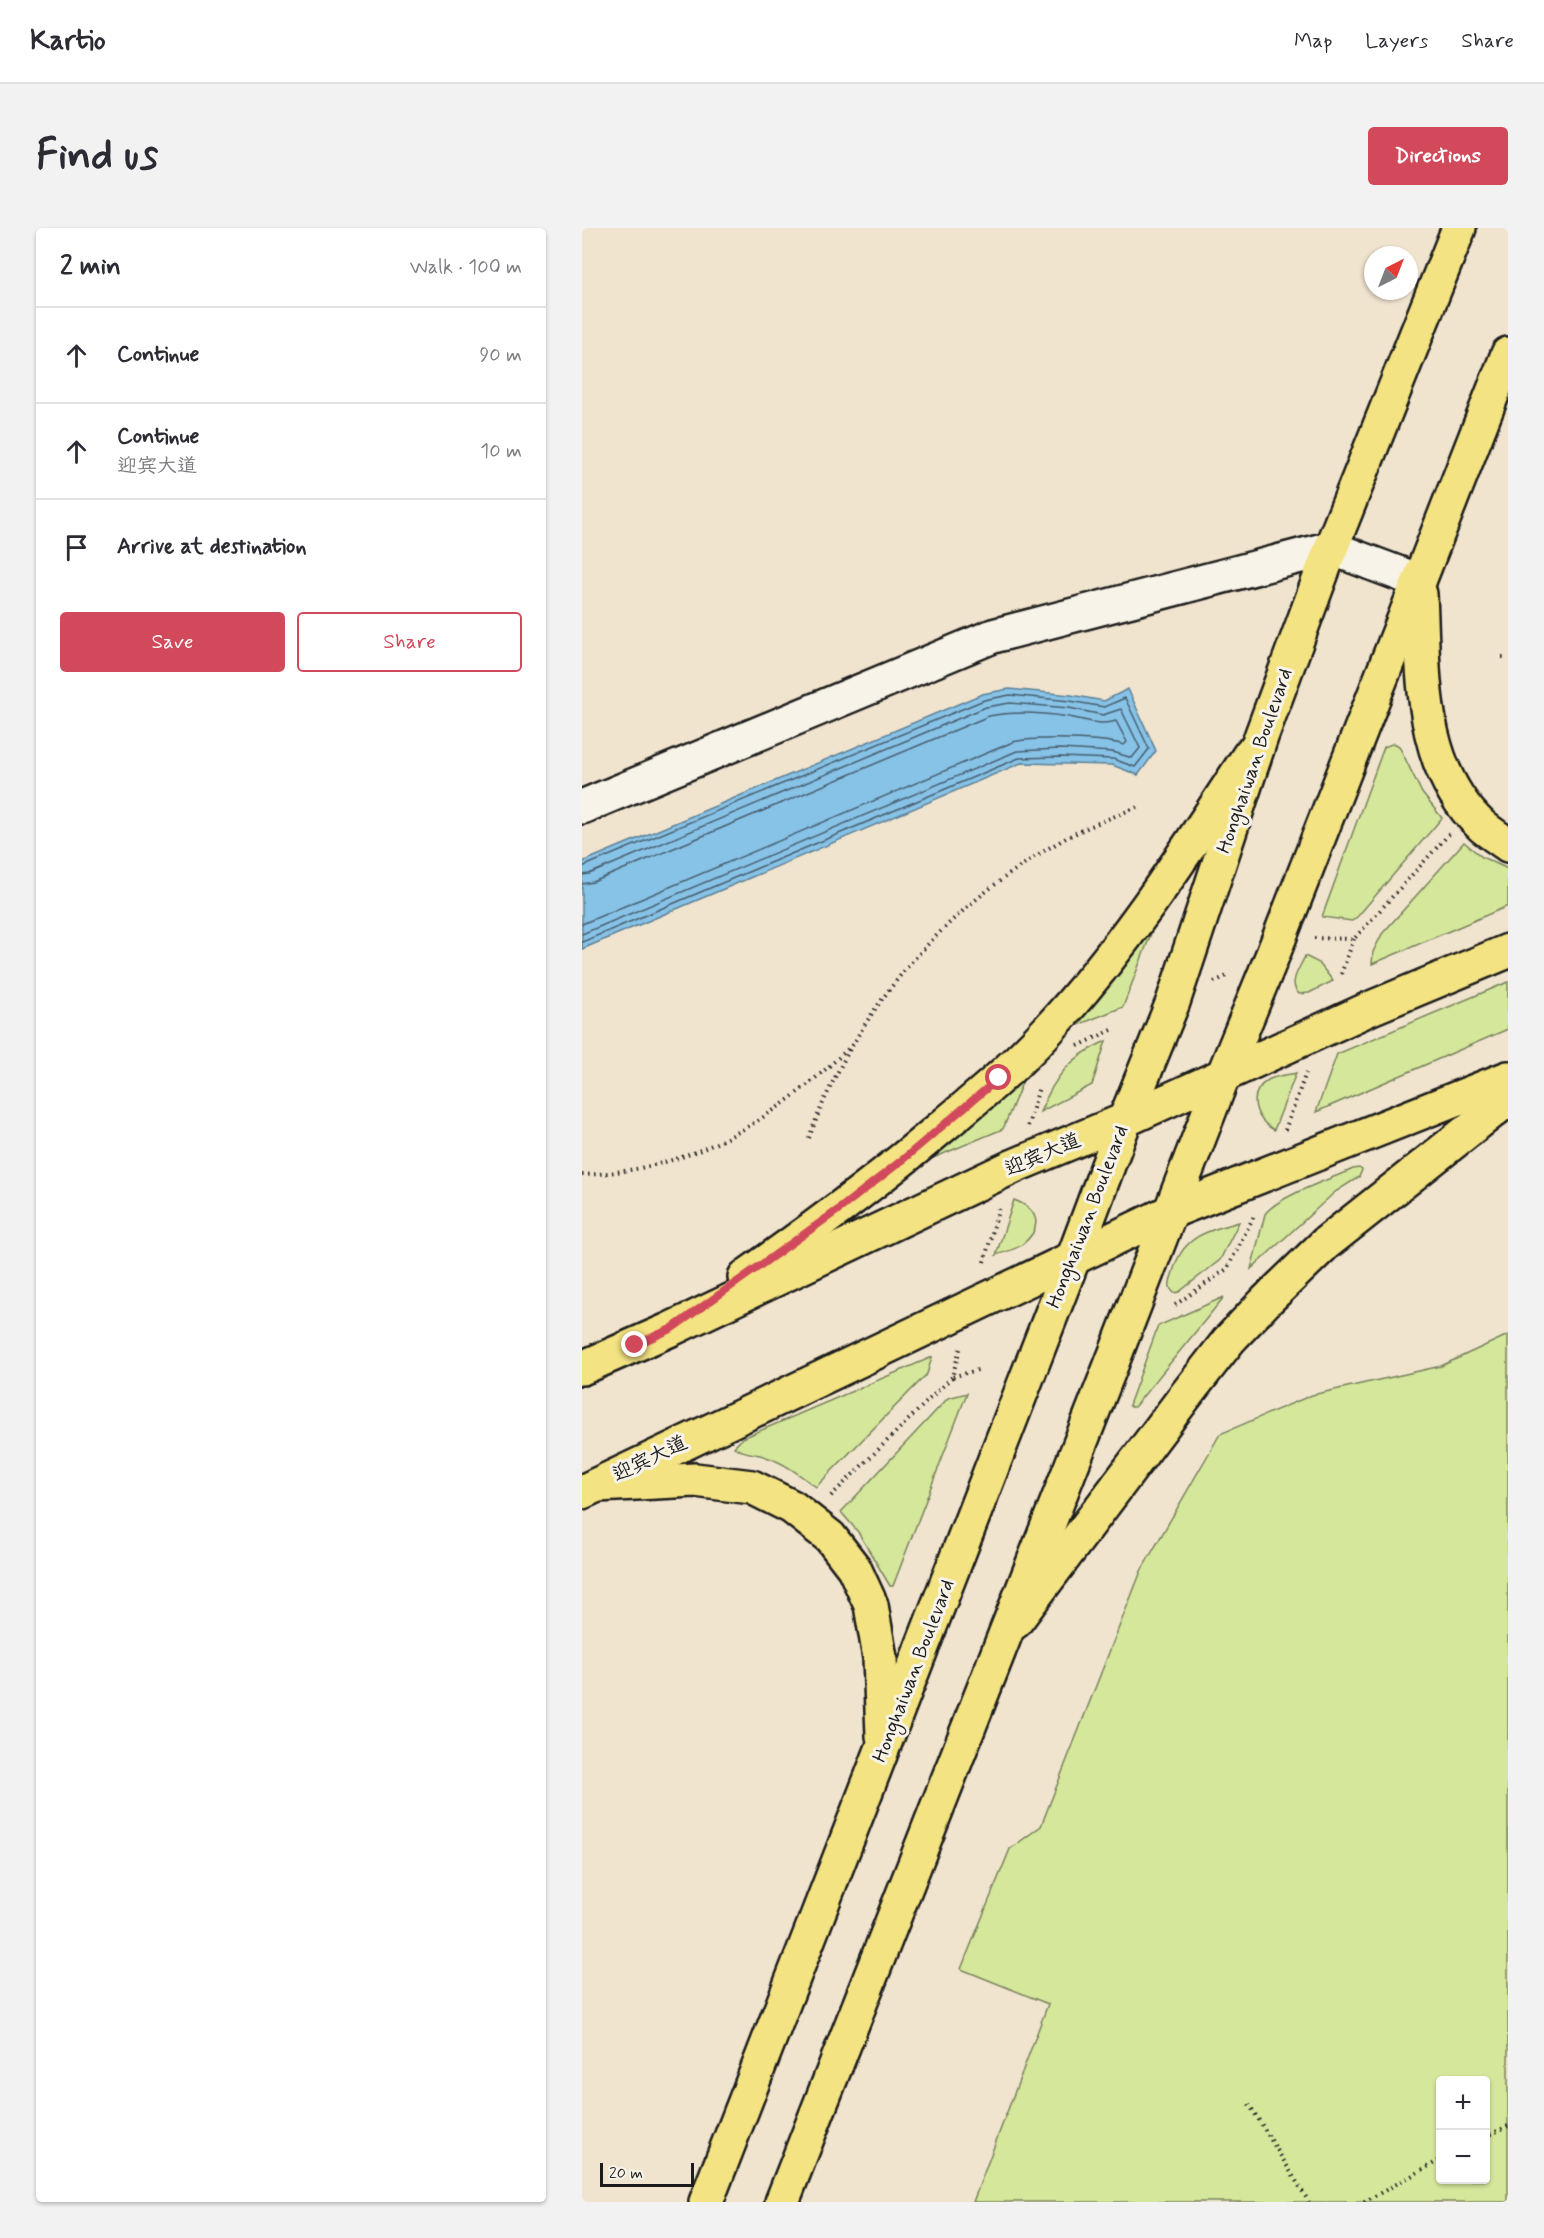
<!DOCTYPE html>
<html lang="en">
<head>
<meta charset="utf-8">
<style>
  :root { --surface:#fff; --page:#f2f2f3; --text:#2b2b33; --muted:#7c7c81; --line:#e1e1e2; --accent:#d1495b }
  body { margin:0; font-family:Mynerve,"LXGW WenKai TC",sans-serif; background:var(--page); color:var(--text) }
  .controls { position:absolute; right:18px; bottom:18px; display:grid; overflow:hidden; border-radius:6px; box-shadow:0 2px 4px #0004 }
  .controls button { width:54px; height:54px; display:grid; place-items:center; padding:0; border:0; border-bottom:2px solid var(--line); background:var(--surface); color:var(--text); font:30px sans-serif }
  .compass { position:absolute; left:782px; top:18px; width:54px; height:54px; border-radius:50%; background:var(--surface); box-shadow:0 2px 4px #0004; rotate:42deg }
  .scale { position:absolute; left:18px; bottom:15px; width:94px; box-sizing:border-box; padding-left:6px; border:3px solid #1c1c1c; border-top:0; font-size:16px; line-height:21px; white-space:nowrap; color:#1c1c1c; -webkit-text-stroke:4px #f7f3e8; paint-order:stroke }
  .stop { position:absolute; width:18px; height:18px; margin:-14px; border:4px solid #d1495b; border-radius:50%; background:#fff }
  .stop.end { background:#d1495b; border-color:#fff; box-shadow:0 2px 6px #0008 }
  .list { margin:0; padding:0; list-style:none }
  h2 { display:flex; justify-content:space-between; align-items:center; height:78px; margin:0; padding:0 24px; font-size:26px }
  h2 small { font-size:20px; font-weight:400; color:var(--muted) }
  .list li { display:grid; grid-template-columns:39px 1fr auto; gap:18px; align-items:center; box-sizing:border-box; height:96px; padding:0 24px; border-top:2px solid var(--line) }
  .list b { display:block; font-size:22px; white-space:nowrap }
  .list p { margin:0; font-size:20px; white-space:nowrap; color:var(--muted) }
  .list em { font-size:20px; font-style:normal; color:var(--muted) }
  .actions { display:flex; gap:12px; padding:18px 24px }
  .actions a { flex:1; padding:14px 0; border:2px solid var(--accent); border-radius:6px; text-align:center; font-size:21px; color:var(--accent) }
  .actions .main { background:var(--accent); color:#fff }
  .icon { flex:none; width:33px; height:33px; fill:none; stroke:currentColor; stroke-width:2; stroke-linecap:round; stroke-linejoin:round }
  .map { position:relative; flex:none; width:926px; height:1974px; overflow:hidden; border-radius:6px }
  header { display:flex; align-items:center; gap:36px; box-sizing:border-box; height:84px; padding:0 30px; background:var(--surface); border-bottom:2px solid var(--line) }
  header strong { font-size:28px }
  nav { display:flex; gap:33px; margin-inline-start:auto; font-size:21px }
  .intro { display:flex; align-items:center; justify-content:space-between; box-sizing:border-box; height:144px; padding:0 36px }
  h1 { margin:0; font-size:42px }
  .button { padding:15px 27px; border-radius:6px; background:var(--accent); color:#fff; font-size:21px; font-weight:700 }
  main { display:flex; gap:36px; padding:0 36px }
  aside { flex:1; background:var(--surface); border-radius:6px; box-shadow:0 2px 4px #0004 }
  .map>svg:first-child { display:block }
  .green { fill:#d4e79b; stroke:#78825c; stroke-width:1.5; fill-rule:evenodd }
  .water { fill:#87c2e7; stroke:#5c8096; stroke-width:1.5 }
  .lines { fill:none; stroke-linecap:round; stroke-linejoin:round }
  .shore { stroke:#475e6d; stroke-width:1.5 }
  .minor-casing { stroke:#1c1c1c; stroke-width:38 }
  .major-casing { stroke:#1c1c1c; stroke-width:38 }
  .highway-casing { stroke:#1c1c1c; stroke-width:38 }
  .path { stroke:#1c1c1c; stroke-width:4; stroke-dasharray:1.5 4.5; stroke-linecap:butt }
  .minor { stroke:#f7f3e8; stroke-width:33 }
  .major { stroke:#f4e382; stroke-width:33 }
  .highway { stroke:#f4e382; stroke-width:33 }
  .route { stroke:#d1495b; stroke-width:8 }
  .labels { text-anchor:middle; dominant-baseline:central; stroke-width:6; stroke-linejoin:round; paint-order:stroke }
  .street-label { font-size:20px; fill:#1c1c1c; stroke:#f7f3e8 }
</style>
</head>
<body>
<header>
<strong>Kartio</strong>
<nav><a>Map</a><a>Layers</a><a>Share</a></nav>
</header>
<div class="intro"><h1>Find us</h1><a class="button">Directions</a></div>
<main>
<aside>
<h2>2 min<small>Walk · 100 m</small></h2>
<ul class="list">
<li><svg class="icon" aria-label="ahead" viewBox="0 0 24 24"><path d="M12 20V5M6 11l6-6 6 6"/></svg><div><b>Continue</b></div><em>90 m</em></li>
<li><svg class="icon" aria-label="ahead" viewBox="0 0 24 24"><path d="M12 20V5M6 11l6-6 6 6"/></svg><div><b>Continue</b><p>迎宾大道</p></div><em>10 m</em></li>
<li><svg class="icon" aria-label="arrive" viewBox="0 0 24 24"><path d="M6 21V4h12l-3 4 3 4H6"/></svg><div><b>Arrive at destination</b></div></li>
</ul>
<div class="actions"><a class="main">Save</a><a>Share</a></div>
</aside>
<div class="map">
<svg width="926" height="1974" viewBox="0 0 926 1974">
  <rect width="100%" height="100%" fill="#f1e4cf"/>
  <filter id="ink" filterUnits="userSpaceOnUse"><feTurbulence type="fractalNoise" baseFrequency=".0167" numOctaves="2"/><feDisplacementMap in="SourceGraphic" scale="12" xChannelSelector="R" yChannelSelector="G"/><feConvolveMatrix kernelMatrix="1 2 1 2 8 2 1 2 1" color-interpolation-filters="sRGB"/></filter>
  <g filter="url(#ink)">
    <g class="green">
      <path d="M812,515L817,518L840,565L860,590L776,688L770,693L740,689L802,519Z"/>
      <path d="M882,614L900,629L926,641V678L790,736L791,724L800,706Z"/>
      <path d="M575,690L541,779L478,804Z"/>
      <path d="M723,728L737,735L751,753L727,765L717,766C705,755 718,740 723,728Z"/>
      <path d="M926,754V801L734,884L755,826Z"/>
      <path d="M524,813L510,857L458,884C473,848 488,829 524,813Z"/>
      <path d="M447,838L421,901L344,933Z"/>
      <path d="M714,845L692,902C673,892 664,866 686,852C693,848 705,847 714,845Z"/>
      <path d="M777,940L780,942L777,949L753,964L669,1041L683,986C696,968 749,951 771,941Z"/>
      <path d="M432,972C456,981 462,998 441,1016C433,1022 423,1024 414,1027Z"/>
      <path d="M657,994L638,1032L597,1064L592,1065C585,1059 588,1053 591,1044C600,1008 625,1003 657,994Z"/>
      <path d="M642,1069L558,1172L552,1179H549L547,1177L576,1098Z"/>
      <path d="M926,1107V1974H391L466,1776L379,1741L428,1621L459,1598L559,1343L638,1206L730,1167L859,1138ZM858,1852H903V1952H858Z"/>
      <path d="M350,1129L345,1146L234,1259C218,1247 203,1235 184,1229C174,1225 161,1226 152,1219L161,1210Z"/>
      <path d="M385,1165L311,1358H308L276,1304L259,1284L366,1170Z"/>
    </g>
    <path class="water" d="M427,461L489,467L522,473L546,461L574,523L556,547L530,537L439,535L0,721V634L400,466Z"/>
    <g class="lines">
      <g class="shore">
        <path d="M0,639L402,472L428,467L488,473L522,479L543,470L567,521L553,539L531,531L478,529L437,530L0,714"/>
        <path d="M0,647L7,646L404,479L428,475L487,480L521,487L539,481L558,520L550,530L531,524L478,521L435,523L0,706"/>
        <path d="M0,656L11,654L407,488C433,483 461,485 487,489C504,492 518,498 534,493L545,514L542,517C522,510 452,509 431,514L0,696"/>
      </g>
      <g class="minor-casing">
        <path id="minor" d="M0,579L411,408L749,320L837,353"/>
      </g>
      <g class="major-casing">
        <g id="major">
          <path d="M163,1049C231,1001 297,952 361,898C397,868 433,838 465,803C543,719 605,622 668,526"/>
          <path d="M0,1140L89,1101L432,938L543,892L789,780L926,723"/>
          <path d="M0,1264L588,984L926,850"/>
          <path d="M433,1394L604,1167L647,1112L684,1073L744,1015L926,871"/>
        </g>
      </g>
      <g class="highway-casing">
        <g id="highway">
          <path d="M838,366C842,446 836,538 900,598C908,605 918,611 926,617"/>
          <path d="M15,1257L113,1252L170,1259L210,1279L248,1309L272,1340L289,1377L298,1430L301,1508"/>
          <path d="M124,1974L491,1031L543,892L591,774L679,509L749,320L877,0"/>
          <path d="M200,1974L535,1122L641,848L691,726L926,126"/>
        </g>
      </g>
      <g class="path">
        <path d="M920,429H926"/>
        <path d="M732,710L772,711L867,606"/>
        <path d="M759,746L772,711"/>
        <path d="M632,754L647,747"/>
        <path d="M496,818L532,801"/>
        <path d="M446,898L457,859"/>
        <path d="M703,902L724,845"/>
        <path d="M227,910C276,777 361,680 484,610C507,598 531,589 555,579"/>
        <path d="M0,947C112,942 189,894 268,819"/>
        <path d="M402,1034L417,980"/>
        <path d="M593,1077L645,1041L673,986"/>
        <path d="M378,1121L370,1149L399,1141"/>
        <path d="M249,1268L370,1149"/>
        <path d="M667,1876L727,1974"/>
        <path d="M903,1909L926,1898"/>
        <path d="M782,1974L858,1932"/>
      </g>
      <use href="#minor" class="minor"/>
      <use href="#major" class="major"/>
      <use href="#highway" class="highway"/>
    </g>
  </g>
  <g class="lines" filter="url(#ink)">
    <path class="route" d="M53,1117L89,1101L256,982L319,933L417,850"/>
  </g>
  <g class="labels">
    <g class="street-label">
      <text transform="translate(673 533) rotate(-71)">Honghaiwan Boulevard</text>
      <text transform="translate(461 927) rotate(-23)">迎宾大道</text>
      <text transform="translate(506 989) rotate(-69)">Honghaiwan Boulevard</text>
      <text transform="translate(68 1231) rotate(-26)">迎宾大道</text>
      <text transform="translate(332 1443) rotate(-69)">Honghaiwan Boulevard</text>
    </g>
  </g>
</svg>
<div class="controls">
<button>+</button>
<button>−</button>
</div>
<svg class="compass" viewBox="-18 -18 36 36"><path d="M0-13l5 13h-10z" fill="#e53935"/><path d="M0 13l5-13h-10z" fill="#7c7c81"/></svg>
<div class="scale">20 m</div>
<div class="stop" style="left:417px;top:850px"></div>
<div class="stop end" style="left:53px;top:1117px"></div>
</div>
</main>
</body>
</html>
